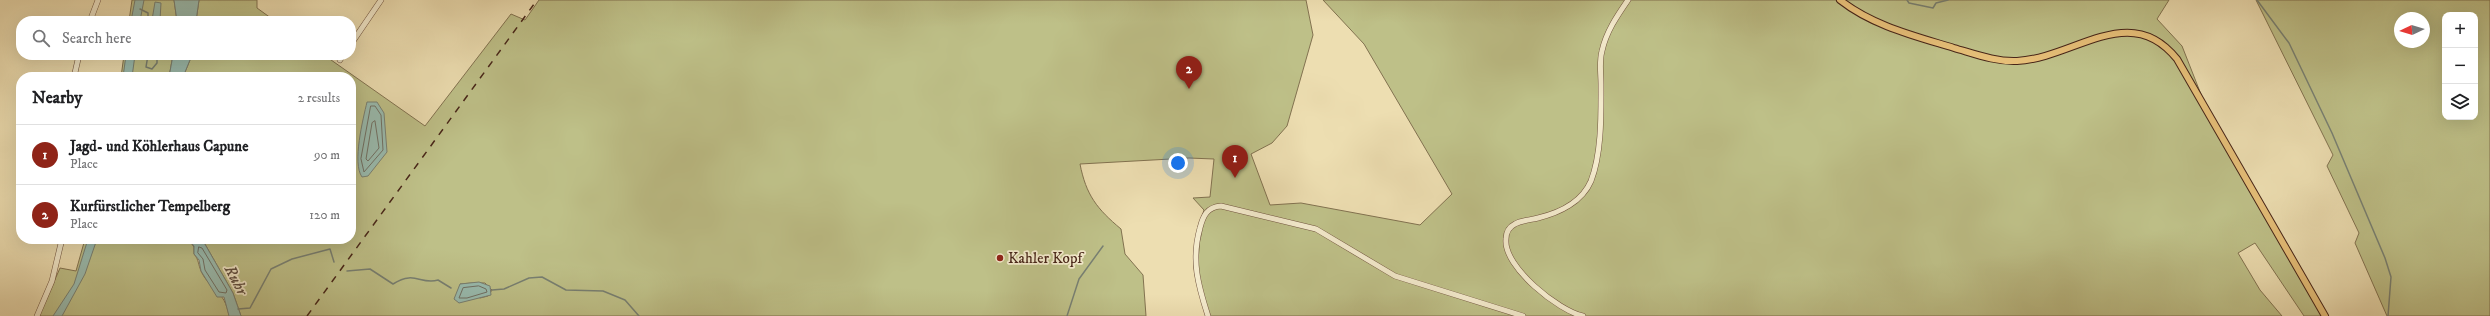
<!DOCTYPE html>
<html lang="en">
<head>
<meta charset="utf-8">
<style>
  :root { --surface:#fff; --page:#f6f6f6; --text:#202124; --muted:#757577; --line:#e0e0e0; --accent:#8f2418 }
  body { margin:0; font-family:"IM FELL DW Pica",serif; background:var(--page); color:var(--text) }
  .controls { position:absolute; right:12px; top:12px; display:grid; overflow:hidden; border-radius:8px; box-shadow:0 4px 16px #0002 }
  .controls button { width:36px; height:36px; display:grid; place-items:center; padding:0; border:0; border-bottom:1px solid var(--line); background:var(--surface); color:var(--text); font:20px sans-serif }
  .compass { position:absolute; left:2394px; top:12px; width:36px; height:36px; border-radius:50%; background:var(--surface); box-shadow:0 4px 16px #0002; rotate:266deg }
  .you { position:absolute; left:1178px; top:163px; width:14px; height:14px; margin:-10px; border:3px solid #fff; border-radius:50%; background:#1a73e8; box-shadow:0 0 0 6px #1a73e833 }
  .badge { display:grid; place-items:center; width:26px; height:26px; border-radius:50%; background:var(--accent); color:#fff; font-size:13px; font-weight:700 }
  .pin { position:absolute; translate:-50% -33px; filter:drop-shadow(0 1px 2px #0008) }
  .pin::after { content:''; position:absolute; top:21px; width:14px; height:12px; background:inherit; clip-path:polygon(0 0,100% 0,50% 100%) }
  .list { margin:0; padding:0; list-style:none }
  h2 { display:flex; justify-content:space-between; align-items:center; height:52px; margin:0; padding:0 16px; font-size:17px }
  h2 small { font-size:13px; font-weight:400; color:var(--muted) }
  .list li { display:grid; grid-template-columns:26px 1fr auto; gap:12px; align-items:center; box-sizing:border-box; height:60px; padding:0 16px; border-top:1px solid var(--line) }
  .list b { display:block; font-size:15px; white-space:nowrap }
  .list p { margin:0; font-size:13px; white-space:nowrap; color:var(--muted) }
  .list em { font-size:13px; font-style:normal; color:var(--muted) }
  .icon { flex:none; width:22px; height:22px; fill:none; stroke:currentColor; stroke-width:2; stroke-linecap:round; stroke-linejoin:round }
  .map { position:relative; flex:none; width:2490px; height:316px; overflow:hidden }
  .search { position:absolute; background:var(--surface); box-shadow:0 4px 16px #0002; left:16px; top:16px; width:340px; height:44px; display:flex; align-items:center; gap:10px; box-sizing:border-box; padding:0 14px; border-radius:16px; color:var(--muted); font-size:15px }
  .panel { position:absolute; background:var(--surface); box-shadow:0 4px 16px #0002; left:16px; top:72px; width:340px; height:172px; border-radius:16px }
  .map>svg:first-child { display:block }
  .green { fill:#bec088; stroke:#827250; fill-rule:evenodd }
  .water { fill:#99bcb0; stroke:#788073 }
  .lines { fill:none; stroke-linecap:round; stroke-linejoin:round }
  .shore { stroke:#707064; stroke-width:1 }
  .stream { stroke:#788073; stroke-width:1.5 }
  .minor-casing { stroke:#70533e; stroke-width:6 }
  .major-casing { stroke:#472518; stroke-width:8 }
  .minor { stroke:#f3eacc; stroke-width:5 }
  .major { stroke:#e6bf78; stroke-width:6 }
  .rail { stroke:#472518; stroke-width:1.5; stroke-dasharray:7 7; stroke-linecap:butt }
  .poi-dot { fill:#8f2418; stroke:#f3eacc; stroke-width:1.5 }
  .labels { text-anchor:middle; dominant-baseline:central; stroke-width:3.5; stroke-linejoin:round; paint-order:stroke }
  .poi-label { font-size:15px; fill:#472518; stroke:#f3eacc; text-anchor:start }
  .water-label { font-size:16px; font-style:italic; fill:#5c4b3e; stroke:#f3eacc }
</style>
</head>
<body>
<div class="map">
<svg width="2490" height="316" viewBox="0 0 2490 316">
  <rect width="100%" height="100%" fill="#eddeb1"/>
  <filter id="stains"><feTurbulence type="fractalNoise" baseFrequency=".005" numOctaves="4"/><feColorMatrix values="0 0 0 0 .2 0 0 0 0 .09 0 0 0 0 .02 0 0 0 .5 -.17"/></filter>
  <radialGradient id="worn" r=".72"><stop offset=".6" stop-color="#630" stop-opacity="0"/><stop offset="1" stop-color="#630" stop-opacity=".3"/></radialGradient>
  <g class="green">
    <path d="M132,0H174L177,21H129Z"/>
    <path d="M199,0H257V8L275,21H196Z"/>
    <path d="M539,0H1306L1313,35L1287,126L1272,143L1251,154L1270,205L1301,203L1420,225L1452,194L1364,44L1323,0H2169L2157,19L2182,46L2204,102L2326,316H2304L2255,243L2238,253L2260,290L2282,316H1206C1192,268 1188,259 1204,210L1193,198L1210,197L1214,159L1189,158L1080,164C1086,195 1097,209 1121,229L1125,254L1143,275L1146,316H241L233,293L202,239H351V77H183L192,55H324L425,126L511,14L525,20ZM472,283H485L492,290L488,296L480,298L460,284Z"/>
    <path d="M2256,0H2490V316H2387L2355,243L2359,233L2327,166L2333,155ZM2445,15H2475V117H2445ZM2400,18H2424V42H2400Z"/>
    <path d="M124,55H173L169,77H121Z"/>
    <path d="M85,239H188L194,247V254C199,260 198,264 201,271C209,289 225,290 229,316H39L60,268L76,271Z"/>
  </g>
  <g class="water">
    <path d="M135,0H144L140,21H131Z"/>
    <path d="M174,0H199L196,21H177Z"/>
    <path d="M155,2L161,3L160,20H152Z"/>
    <path d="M126,55H135L132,77H123Z"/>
    <path d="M173,55H192L183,77H169Z"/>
    <path d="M367,102H377L384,113L387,152L368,176L362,177C352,163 363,119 367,102Z"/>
    <path d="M88,239H97L85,274L62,316H53L74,284Z"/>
    <path d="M188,239H202L233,293L241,316H229L224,297H217L201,271L199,260L194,254V246Z"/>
    <path d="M479,282L490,286L491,295L459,303L454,299L460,284Z"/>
  </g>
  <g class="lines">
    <g class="shore">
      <path d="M371,106H375L381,115L383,150L364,172L361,159Z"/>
      <path d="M375,121L379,148L368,161L366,159L372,123Z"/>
      <path d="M199,247L202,248L227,290L226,293L219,292L205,270L203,259L198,253Z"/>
      <path d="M479,286L486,289L487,292L467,298H459L463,288Z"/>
    </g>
    <g class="stream">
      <path d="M1907,0L1909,3L1933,8L1936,3L1948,0"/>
      <path d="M2257,0L2289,43L2332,133L2385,258L2391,277L2388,316"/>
      <path d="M140,9L148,13V21"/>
      <path d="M148,55L146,67L152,69L157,63V55"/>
      <path d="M347,271L370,269L393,284C415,270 420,285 438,280L451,288"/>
      <path d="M492,290L504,289L529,278L542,277L566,290L603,291L625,300L639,316"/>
      <path d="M238,309L250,308L271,269L292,259L330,249L334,262"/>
      <path d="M1067,316L1079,279L1103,246"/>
    </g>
    <g class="minor-casing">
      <g id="minor">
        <path d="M90,21L98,0"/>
        <path d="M351,44L381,0"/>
        <path d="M340,60L343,55"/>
        <path d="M74,77L79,55"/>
        <path d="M37,316L52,281L62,239"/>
        <path d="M1208,316C1198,285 1191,260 1200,228C1203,216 1207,207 1221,206L1316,229L1395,276L1523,316"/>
        <path d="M1583,316C1559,311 1503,267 1506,239C1506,233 1509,227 1515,224C1522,220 1531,220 1538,218C1559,213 1582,202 1591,181C1602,152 1601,114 1601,84C1601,73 1599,62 1602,51C1606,32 1617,16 1628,0"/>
      </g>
    </g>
    <g class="major-casing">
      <path id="major" d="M1840,0C1873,26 1915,36 1954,48C1975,54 1996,62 2017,61C2075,58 2130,0 2177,59L2325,316"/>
    </g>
    <use href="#minor" class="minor"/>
    <use href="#major" class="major"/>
    <path class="rail" d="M307,316L537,0"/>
  </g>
  <circle class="poi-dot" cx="1000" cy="258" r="4"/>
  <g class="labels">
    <g class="poi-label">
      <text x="1008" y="258">Kahler Kopf</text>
    </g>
    <g class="water-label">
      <text transform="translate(236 280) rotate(62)">Ruhr</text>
    </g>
  </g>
  <rect width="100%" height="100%" filter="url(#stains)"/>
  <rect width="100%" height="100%" fill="url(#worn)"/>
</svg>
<div class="controls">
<button>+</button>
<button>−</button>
<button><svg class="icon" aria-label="layers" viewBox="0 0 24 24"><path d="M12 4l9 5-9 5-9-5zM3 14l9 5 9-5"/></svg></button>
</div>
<svg class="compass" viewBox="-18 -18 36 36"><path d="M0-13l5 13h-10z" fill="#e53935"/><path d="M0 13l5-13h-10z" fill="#757577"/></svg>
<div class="you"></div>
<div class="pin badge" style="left:1235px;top:178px">1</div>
<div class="pin badge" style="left:1189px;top:89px">2</div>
<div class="search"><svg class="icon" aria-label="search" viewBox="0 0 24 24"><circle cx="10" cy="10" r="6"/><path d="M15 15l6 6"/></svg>Search here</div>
<section class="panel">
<h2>Nearby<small>2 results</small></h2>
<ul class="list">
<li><span class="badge">1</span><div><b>Jagd- und Köhlerhaus Capune</b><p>Place</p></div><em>90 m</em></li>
<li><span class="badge">2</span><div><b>Kurfürstlicher Tempelberg</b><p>Place</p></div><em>120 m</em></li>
</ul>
</section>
</div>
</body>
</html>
